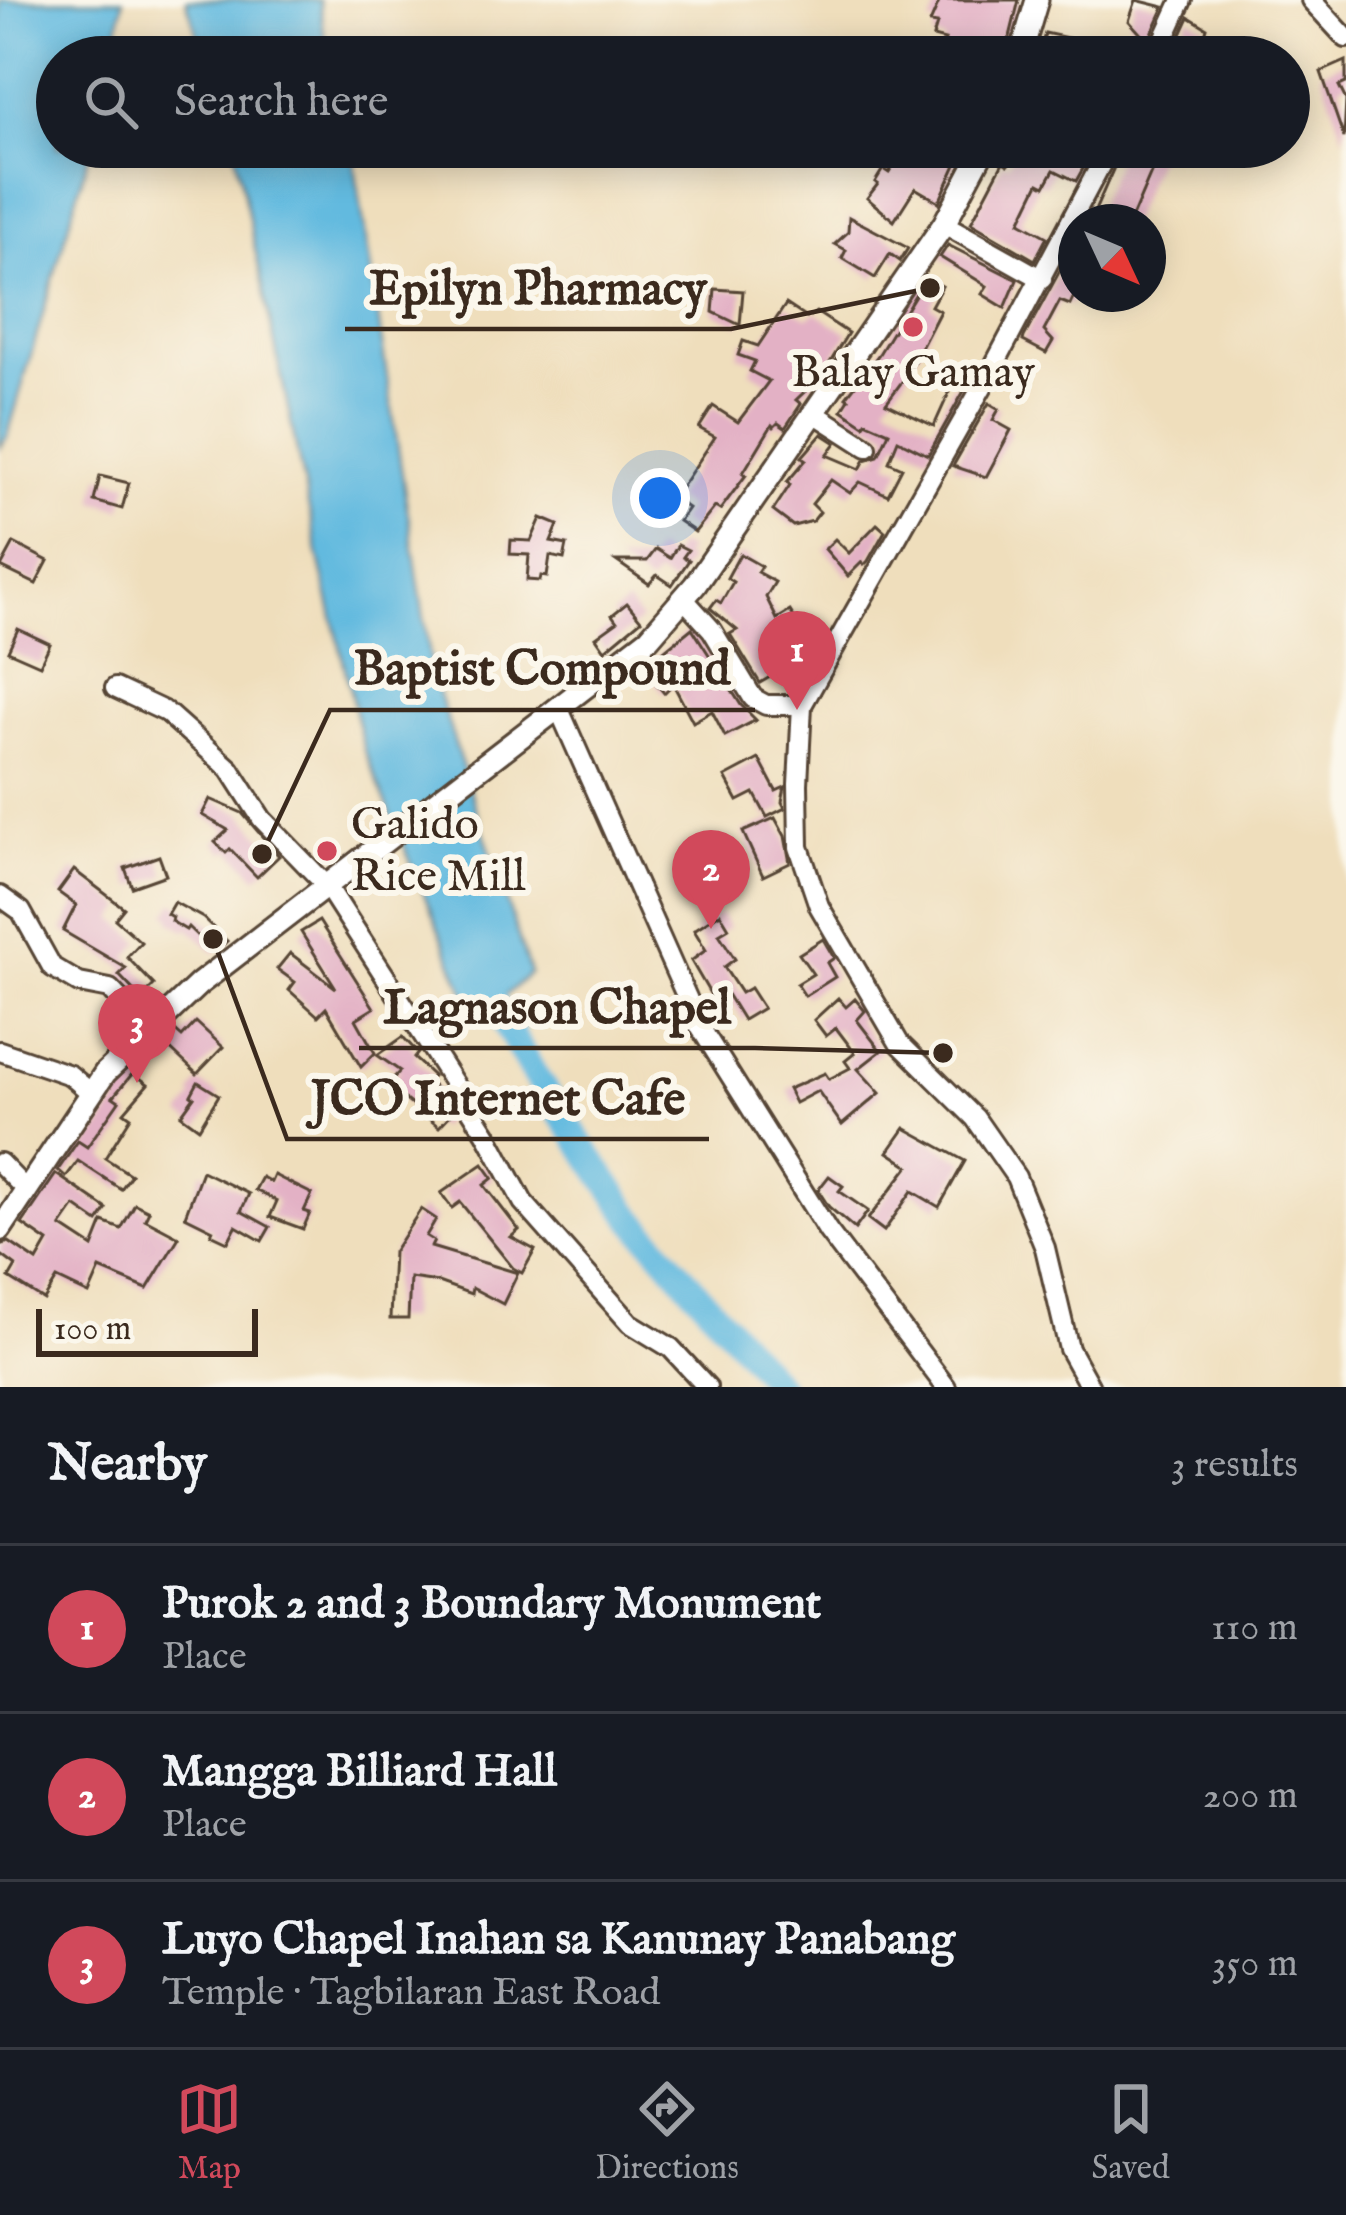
<!DOCTYPE html>
<html lang="en">
<head>
<meta charset="utf-8">
<style>
  :root { --surface:#171b24; --page:#20242c; --text:#f1f3f6; --muted:#9ea1a6; --line:#363941; --accent:#d1495b }
  body { margin:0; font-family:"IM FELL English",serif; background:var(--page); color:var(--text) }
  .compass { position:absolute; left:1058px; top:204px; width:108px; height:108px; border-radius:50%; background:var(--surface); box-shadow:0 6px 30px #0003; rotate:134deg }
  .scale { position:absolute; left:36px; bottom:30px; width:222px; box-sizing:border-box; padding-left:12px; border:6px solid #3b2a1e; border-top:0; font-size:33px; line-height:42px; white-space:nowrap; color:#3b2a1e; -webkit-text-stroke:9px #fbf7ec; paint-order:stroke }
  .you { position:absolute; left:660px; top:498px; width:42px; height:42px; margin:-30px; border:9px solid #fff; border-radius:50%; background:#1a73e8; box-shadow:0 0 0 18px #1a73e833 }
  .badge { display:grid; place-items:center; width:78px; height:78px; border-radius:50%; background:var(--accent); color:#fff; font-size:39px; font-weight:700 }
  .pin { position:absolute; translate:-50% -99px; filter:drop-shadow(0 3px 6px #0008) }
  .pin::after { content:''; position:absolute; top:63px; width:42px; height:36px; background:inherit; clip-path:polygon(0 0,100% 0,50% 100%) }
  .list { margin:0; padding:0; list-style:none }
  h2 { display:flex; justify-content:space-between; align-items:center; height:156px; margin:0; padding:0 48px; font-size:51px }
  h2 small { font-size:39px; font-weight:400; color:var(--muted) }
  .list li { display:grid; grid-template-columns:78px 1fr auto; gap:36px; align-items:center; box-sizing:border-box; height:168px; padding:0 48px; border-top:3px solid var(--line) }
  .list b { display:block; font-size:45px; white-space:nowrap }
  .list p { margin:0; font-size:39px; white-space:nowrap; color:var(--muted) }
  .list em { font-size:39px; font-style:normal; color:var(--muted) }
  .icon { flex:none; width:66px; height:66px; fill:none; stroke:currentColor; stroke-width:2; stroke-linecap:round; stroke-linejoin:round }
  .map { position:relative; flex:none; width:1346px; height:1387px; overflow:hidden }
  .search { position:absolute; background:var(--surface); box-shadow:0 6px 30px #0003; left:36px; right:36px; top:36px; height:132px; display:flex; align-items:center; gap:30px; box-sizing:border-box; padding:0 42px; border-radius:66px; color:var(--muted); font-size:45px }
  .sheet { height:660px; background:var(--surface) }
  nav { display:flex; justify-content:space-around; align-items:center; box-sizing:border-box; height:168px; border-top:3px solid var(--line); background:var(--surface); font-size:33px; color:var(--muted) }
  nav a { display:grid; justify-items:center; gap:6px }
  nav .on { color:var(--accent) }
  .map>svg:first-child { display:block }
  .water { fill:#62badf; stroke:#4e727e; stroke-width:3 }
  .lines { fill:none; stroke-linecap:round; stroke-linejoin:round }
  .river { stroke:#62badf; stroke-width:27 }
  .building { fill:#e3b1c5 }
  .minor-casing { stroke:#564536; stroke-width:24 }
  .major-casing { stroke:#564536; stroke-width:27 }
  .minor { stroke:#fff; stroke-width:18 }
  .major { stroke:#fff; stroke-width:21 }
  .poi-dot { fill:#d1495b; stroke:#fbf7ec; stroke-width:4.5 }
  .labels { text-anchor:middle; dominant-baseline:central; stroke-width:12; stroke-linejoin:round; paint-order:stroke }
  .poi-label { font-size:45px; fill:#3b2a1e; stroke:#fbf7ec }
  .leader { fill:none; stroke:#3b2a1e; stroke-width:4.5 }
  .callout-dot { fill:#3b2a1e; stroke:#fbf7ec; stroke-width:4.5 }
  .callout-label { font-size:48px; text-anchor:middle; font-weight:bold; fill:#3b2a1e; stroke:#fbf7ec; stroke-width:12; stroke-linejoin:round; paint-order:stroke }
</style>
</head>
<body>
<div class="map">
<svg width="1346" height="1387" viewBox="0 0 1346 1387">
  <rect width="100%" height="100%" fill="#fbf7ec"/>
  <filter id="ink" filterUnits="userSpaceOnUse"><feTurbulence type="fractalNoise" baseFrequency=".00833" numOctaves="2"/><feDisplacementMap in="SourceGraphic" scale="24" xChannelSelector="R" yChannelSelector="G"/><feConvolveMatrix kernelMatrix="1 2 1 2 8 2 1 2 1" color-interpolation-filters="sRGB"/></filter>
  <filter id="wash" filterUnits="userSpaceOnUse"><feTurbulence type="fractalNoise" baseFrequency=".004" numOctaves="4" result="noise"/><feDisplacementMap in="SourceGraphic" scale="48" xChannelSelector="R" yChannelSelector="G"/><feGaussianBlur stdDeviation="2.7" result="paint"/><feColorMatrix in="noise" values="0 0 0 0 0 0 0 0 0 0 0 0 0 0 0 0 0 1.4 0 .05"/><feComposite in="paint" operator="in"/></filter>
  <g filter="url(#wash)">
    <rect width="100%" height="100%" fill="#efdebc"/>
    <g class="water">
      <path d="M0,0H123L113,57H57V147H91L8,435L0,448Z"/>
      <path d="M186,0H319L328,57H205Z"/>
      <path d="M234,147H352L433,677L530,973L477,1021L364,750L318,553Z"/>
    </g>
    <g class="lines">
      <path class="river" d="M478,975L535,1076L632,1218L779,1387"/>
    </g>
    <g id="blocks">
      <g class="building">
        <path d="M940,0H1019L1005,57H939L945,40L933,37L937,24L930,23Z"/>
        <path d="M1136,0L1164,7L1148,42L1129,21Z"/>
        <path d="M1189,17L1207,28L1205,35L1222,43L1216,57L1177,43Z"/>
        <path d="M1045,33L1077,40L1079,57H1042L1039,54Z"/>
        <path d="M1346,61V83L1339,86L1346,100L1344,138L1321,72Z"/>
        <path d="M913,147H964L939,202L915,188L894,221L867,198L878,184L875,182L883,169L889,173L902,153L909,156Z"/>
        <path d="M1018,147H1054L1051,153L1072,164L1081,147H1095L1076,181L1054,170L1045,186L1039,183L1020,222L1047,237L1035,260L971,223L1003,162L1008,165Z"/>
        <path d="M1123,147H1162L1130,222H1090Z"/>
        <path d="M849,217L908,248L900,261L890,254L875,278L842,258L846,250L835,244L848,232Z"/>
        <path d="M948,245L1017,280L1005,308L982,294L987,286L940,257Z"/>
        <path d="M1071,250L1076,253V292L1070,305L1060,301L1044,331L1053,341L1046,353L1023,341L1024,337Z"/>
        <path d="M926,277L942,286L931,306L940,311L907,375L886,403L934,426L953,384L964,391L928,455L898,440L889,462L902,468L888,495L860,482L850,493L831,480L812,504L820,512L813,521L793,526L773,511L790,485L787,482L806,460L802,457L822,434L836,443L827,455L860,469L865,460L878,456L889,432L866,422L864,425L842,410L849,399L846,397L879,354Z"/>
        <path d="M715,289L743,291L740,325L713,312Z"/>
        <path d="M786,304L807,318L816,312L848,333L823,374L796,400L801,404L785,428L778,423L774,427L772,425L743,473L746,475L720,510L715,507L695,532L679,521L688,508L674,498L715,437L699,428L713,406L738,422L769,381L750,371L755,361L738,355L743,341L758,346Z"/>
        <path d="M989,403L999,409L993,420L1011,430L986,477L953,466Z"/>
        <path d="M100,476L129,483L122,509L94,501Z"/>
        <path d="M541,518L558,525L551,542L567,545L564,559L550,556L547,577L541,576L540,581L527,580L529,555L510,554L511,540L531,541Z"/>
        <path d="M877,524L885,531L868,561L864,565L862,562L848,576L825,549L835,539L849,553Z"/>
        <path d="M14,543L48,561L36,584L1,567Z"/>
        <path d="M678,545L688,550L683,557L689,560L672,585L657,575L649,584L616,561H647L656,549L670,558Z"/>
        <path d="M740,554L761,566L757,572L775,582L766,597L777,619L790,611L802,630L794,635L807,655L760,683L730,634L737,630L710,608L716,600L721,603L733,582L727,578Z"/>
        <path d="M627,603L641,620L605,650L596,637L617,622L612,615Z"/>
        <path d="M692,628L741,705L756,720L725,736L712,711L693,722L673,684L664,693L643,668Z"/>
        <path d="M18,629L50,644L40,665L8,651Z"/>
        <path d="M759,759L776,791L785,787L782,802L785,808L767,817L754,793L738,801L725,777Z"/>
        <path d="M210,799L242,813L279,856L257,877L230,849L226,853L215,842L228,830L202,815Z"/>
        <path d="M775,818L785,836L790,863L763,876L743,832Z"/>
        <path d="M159,856L166,875L132,887L125,868Z"/>
        <path d="M74,870L124,908L115,919L141,942L127,957L154,985L141,998L119,975L126,968L63,931L76,905L58,892Z"/>
        <path d="M174,902L203,918L227,941L215,953L188,927L186,930L171,921L172,917L167,914Z"/>
        <path d="M720,913L729,928L719,934L735,959L724,967L741,993L750,988L763,1008L743,1020L727,994L715,1002L691,961L706,950L694,930Z"/>
        <path d="M319,921L374,1008L356,1019L375,1053L361,1067L326,1008L318,1016L289,990L295,982L277,969L290,953L336,988L301,932Z"/>
        <path d="M823,939L834,958L827,963L835,977L805,996L797,984L813,974L799,954Z"/>
        <path d="M838,998L846,1007L855,999L865,1011L857,1020L881,1051L858,1069L880,1093L842,1125L818,1091L795,1103L788,1089L825,1073L829,1079L850,1068L845,1061L855,1053L836,1028L826,1036L814,1020Z"/>
        <path d="M196,1022L223,1047L197,1074L161,1040L173,1029L182,1037Z"/>
        <path d="M403,1037L418,1053L414,1058L433,1076L429,1081L455,1110L439,1127L387,1085L400,1071L377,1055Z"/>
        <path d="M133,1073L148,1084L124,1112L131,1117L105,1158L131,1175L121,1189L78,1161L66,1177L58,1170L78,1141L87,1147L119,1101L113,1097Z"/>
        <path d="M198,1082L219,1095L199,1128L181,1115L194,1097L191,1095Z"/>
        <path d="M905,1128L965,1161L939,1207L912,1191L884,1231L868,1219L909,1166L888,1152Z"/>
        <path d="M483,1164L493,1178L484,1185L519,1230L511,1237L535,1250L522,1273L513,1268L460,1202L452,1208L441,1193Z"/>
        <path d="M202,1171L249,1194L241,1211L270,1227L262,1241L236,1226L228,1242L211,1234L213,1230L185,1216Z"/>
        <path d="M56,1174L107,1209L98,1222L75,1206L61,1226L93,1247L103,1222L121,1229L135,1204L149,1211L145,1219L179,1237L147,1289L100,1269L89,1294L57,1279L44,1300L9,1278L16,1266L0,1254V1245L9,1242L37,1261L48,1242L22,1224Z"/>
        <path d="M274,1175L312,1194L304,1211L310,1213L303,1229L270,1217L277,1201L255,1190L262,1177L271,1182Z"/>
        <path d="M829,1176L843,1186L839,1191L868,1211L855,1229L829,1207L818,1190Z"/>
        <path d="M421,1209L436,1219L426,1236L434,1241L431,1247L518,1273L503,1304L472,1288L471,1294L438,1282L410,1278L408,1319H390L393,1252Z"/>
      </g>
    </g>
  </g>
  <g filter="url(#ink)">
    <use href="#blocks" fill-opacity="0" stroke="#564536" stroke-width="3"/>
    <g class="lines">
      <g class="minor-casing">
        <g id="minor">
          <path d="M1311,0L1346,38"/>
          <path d="M1156,57L1182,0"/>
          <path d="M944,224L1042,279"/>
          <path d="M814,413L867,447"/>
          <path d="M683,598L712,630L753,698L766,705H802"/>
          <path d="M115,688L166,712L230,769L262,819L327,886L486,1133L523,1202L630,1323L671,1348L707,1387"/>
          <path d="M558,707L700,1027L828,1231L946,1387"/>
          <path d="M0,896L21,911L52,967L79,983L110,989L150,1031"/>
          <path d="M0,1051L70,1075L91,1093"/>
          <path d="M0,1163L27,1191"/>
          <path d="M1090,1387L1069,1349L1045,1248L1016,1177L975,1118L899,1043L819,906L799,847L798,784L802,705L990,373L1110,147"/>
        </g>
      </g>
      <g class="major-casing">
        <g id="major">
          <path d="M1020,57L1037,0"/>
          <path d="M0,1230L105,1073L199,984L649,638L695,585L944,224L985,147"/>
        </g>
      </g>
      <use href="#minor" class="minor"/>
      <use href="#major" class="major"/>
    </g>
  </g>
  <g class="poi-dot">
    <circle cx="913" cy="327" r="12"/>
    <circle cx="327" cy="851" r="12"/>
  </g>
  <g class="labels">
    <g class="poi-label">
      <text x="913" y="373">Balay Gamay</text>
      <text x="351" y="825" text-anchor="start">Galido<tspan x="351" dy="52">Rice Mill</tspan></text>
    </g>
  </g>
  <path class="leader" d="M930 288L731 329H345M262 854L330 710H755M943 1053L755 1048H359M213 939L287 1139H709"/>
  <g class="callout-dot">
    <circle cx="930" cy="288" r="12"/>
    <circle cx="262" cy="854" r="12"/>
    <circle cx="943" cy="1053" r="12"/>
    <circle cx="213" cy="939" r="12"/>
  </g>
  <g class="callout-label">
    <text x="538" y="304">Epilyn Pharmacy</text>
    <text x="542" y="684">Baptist Compound</text>
    <text x="557" y="1023">Lagnason Chapel</text>
    <text x="498" y="1114">JCO Internet Cafe</text>
  </g>
</svg>
<svg class="compass" viewBox="-18 -18 36 36"><path d="M0-13l5 13h-10z" fill="#e53935"/><path d="M0 13l5-13h-10z" fill="#9ea1a6"/></svg>
<div class="scale">100 m</div>
<div class="you"></div>
<div class="pin badge" style="left:797px;top:710px">1</div>
<div class="pin badge" style="left:711px;top:929px">2</div>
<div class="pin badge" style="left:137px;top:1083px">3</div>
<div class="search"><svg class="icon" aria-label="search" viewBox="0 0 24 24"><circle cx="10" cy="10" r="6"/><path d="M15 15l6 6"/></svg>Search here</div>
</div>
<section class="sheet">
<h2>Nearby<small>3 results</small></h2>
<ul class="list">
<li><span class="badge">1</span><div><b>Purok 2 and 3 Boundary Monument</b><p>Place</p></div><em>110 m</em></li>
<li><span class="badge">2</span><div><b>Mangga Billiard Hall</b><p>Place</p></div><em>200 m</em></li>
<li><span class="badge">3</span><div><b>Luyo Chapel Inahan sa Kanunay Panabang</b><p>Temple · Tagbilaran East Road</p></div><em>350 m</em></li>
</ul>
</section>
<nav>
<a class="on"><svg class="icon" aria-label="map" viewBox="0 0 24 24"><path d="M3 6l6-2 6 2 6-2v14l-6 2-6-2-6 2zM9 4v14M15 6v14"/></svg>Map</a>
<a><svg class="icon" aria-label="directions" viewBox="0 0 24 24"><path d="M12 3l9 9-9 9-9-9zM9 14v-3h6M13 9l2 2-2 2"/></svg>Directions</a>
<a><svg class="icon" aria-label="saved" viewBox="0 0 24 24"><path d="M7 4h10v16l-5-4-5 4z"/></svg>Saved</a>
</nav>
</body>
</html>
